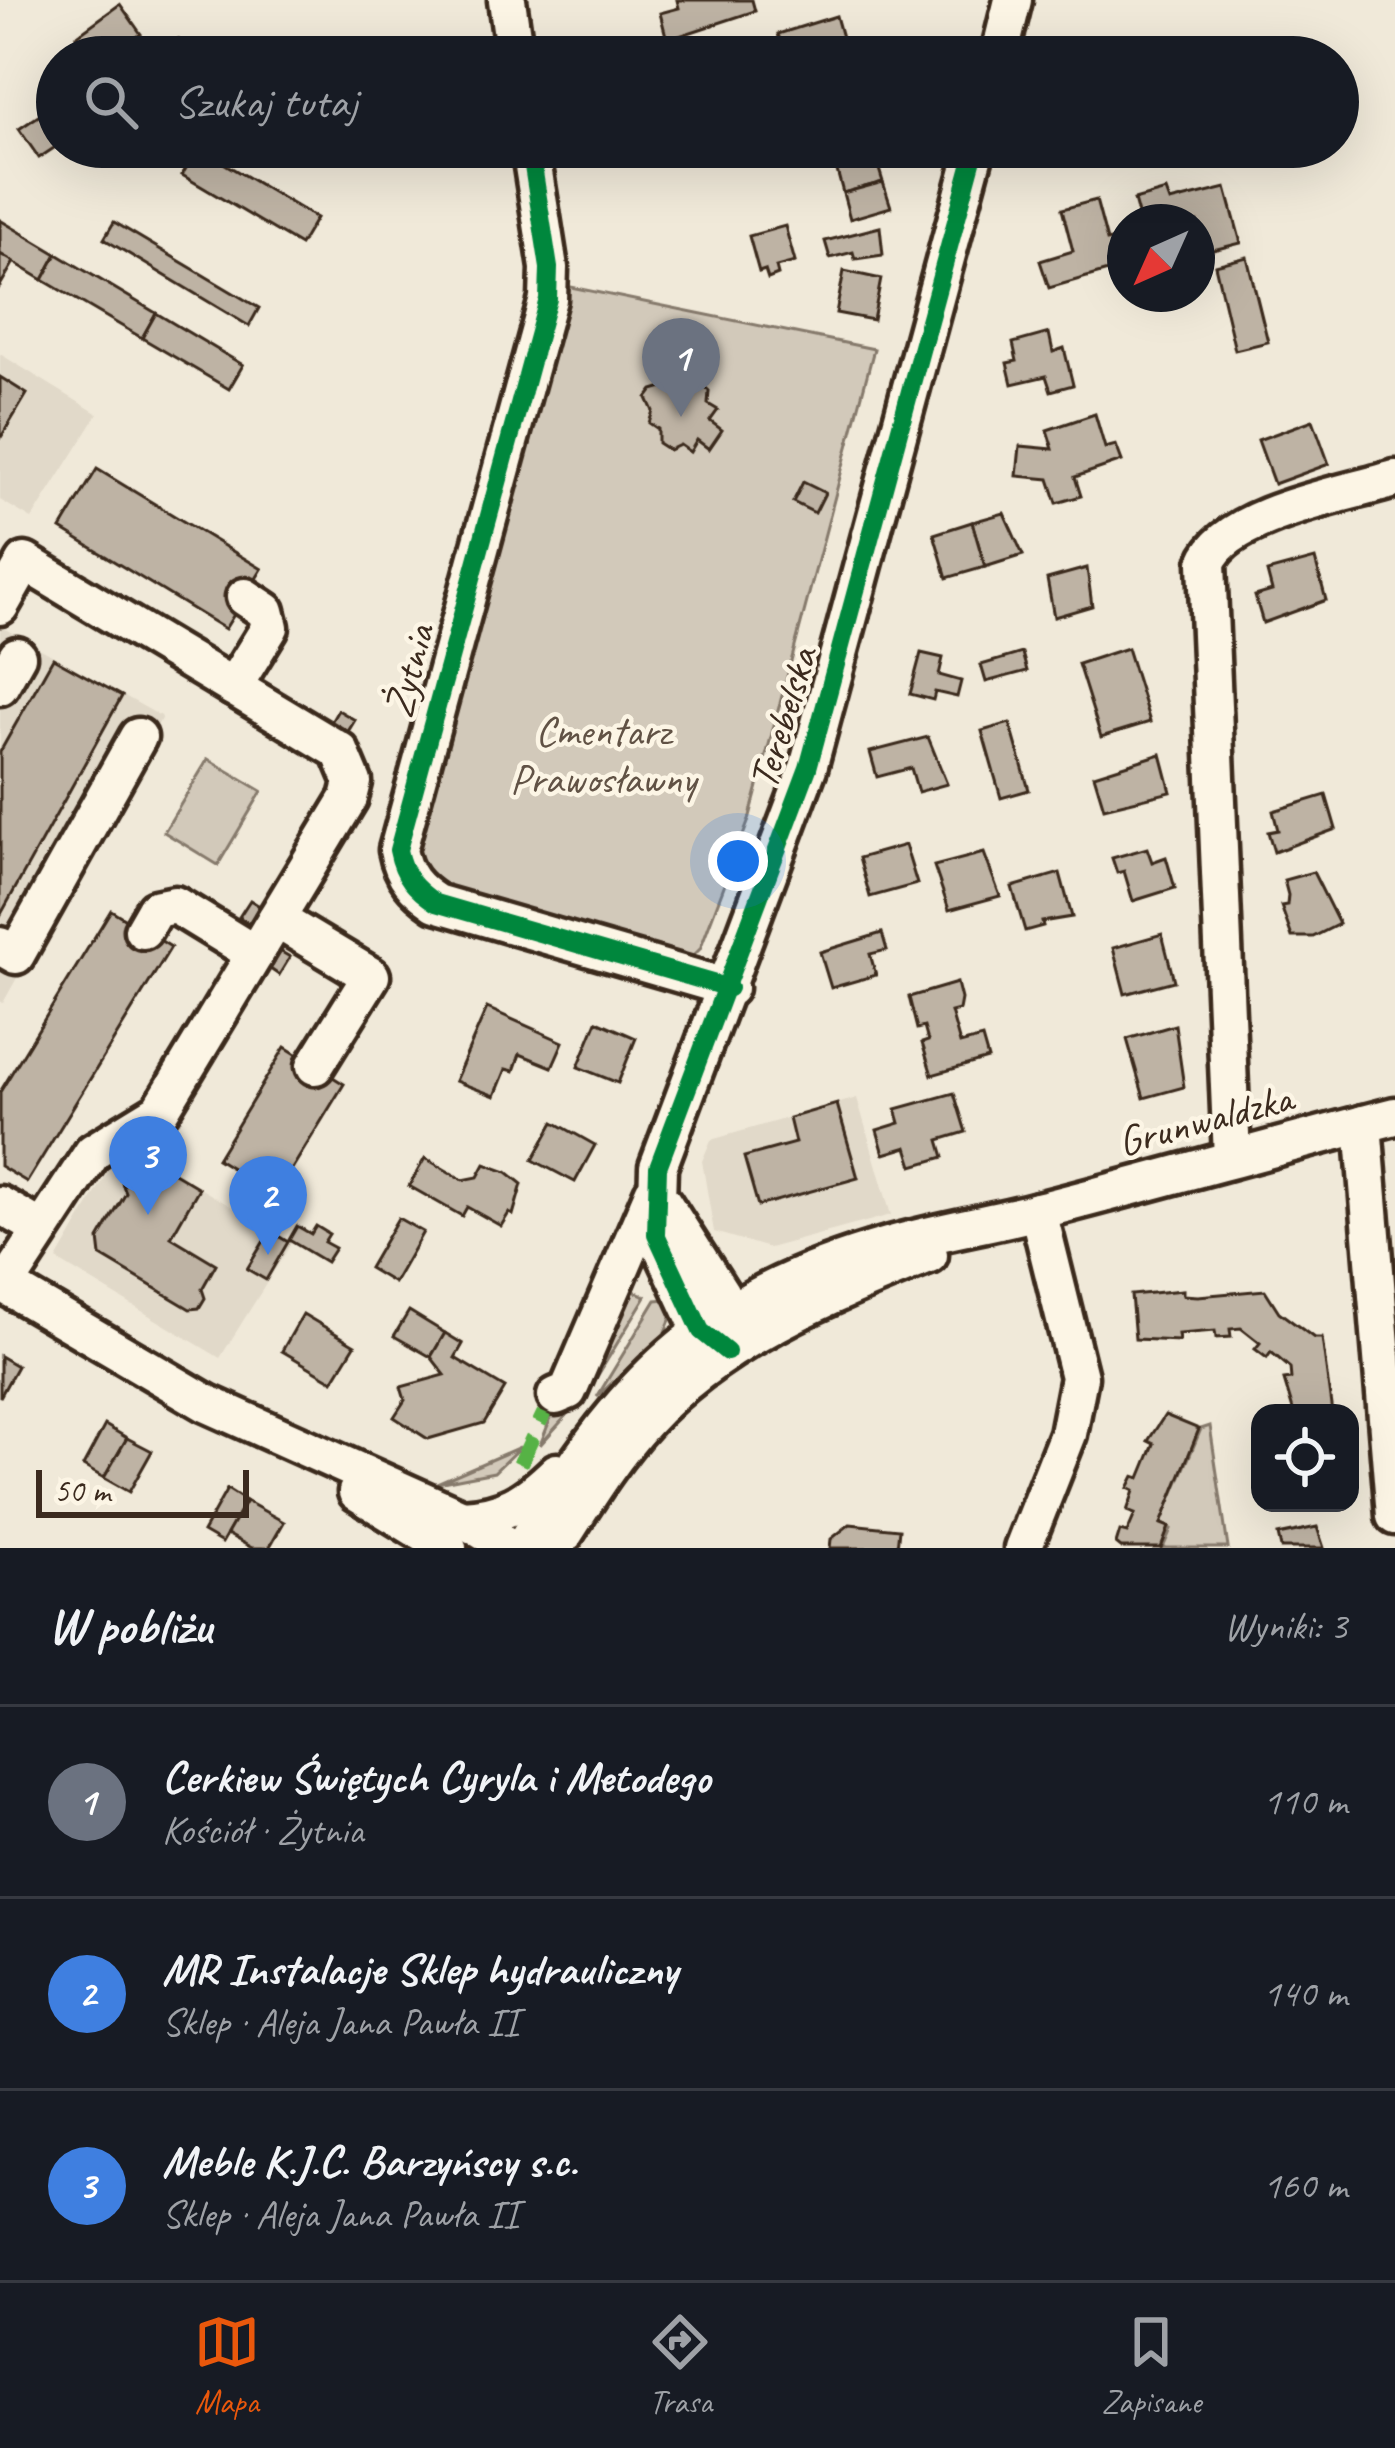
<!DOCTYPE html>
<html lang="pl">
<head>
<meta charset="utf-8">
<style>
  :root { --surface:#171b24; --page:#20242c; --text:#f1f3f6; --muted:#9ea1a6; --line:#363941; --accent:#ea580c }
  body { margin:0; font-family:Caveat,sans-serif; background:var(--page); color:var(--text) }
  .controls { position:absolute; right:36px; bottom:36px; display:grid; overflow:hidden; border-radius:24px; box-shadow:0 12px 48px #0002 }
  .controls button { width:108px; height:108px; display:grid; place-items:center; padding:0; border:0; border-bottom:3px solid var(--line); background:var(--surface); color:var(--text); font:60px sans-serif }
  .compass { position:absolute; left:1107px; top:204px; width:108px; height:108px; border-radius:50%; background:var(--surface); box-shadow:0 12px 48px #0002; rotate:225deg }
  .scale { position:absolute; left:36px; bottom:30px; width:213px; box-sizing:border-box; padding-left:12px; border:6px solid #3b2a1e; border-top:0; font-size:33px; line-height:42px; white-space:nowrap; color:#3b2a1e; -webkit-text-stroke:9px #fcf5e5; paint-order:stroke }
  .you { position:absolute; left:738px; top:861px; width:42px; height:42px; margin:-30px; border:9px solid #fff; border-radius:50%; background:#1a73e8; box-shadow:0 0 0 18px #1a73e833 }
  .badge { display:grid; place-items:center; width:78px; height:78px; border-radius:50%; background:var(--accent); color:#fff; font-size:39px; font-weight:700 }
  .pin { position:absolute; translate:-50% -99px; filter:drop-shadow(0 3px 6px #0008) }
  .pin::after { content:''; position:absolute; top:63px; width:42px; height:36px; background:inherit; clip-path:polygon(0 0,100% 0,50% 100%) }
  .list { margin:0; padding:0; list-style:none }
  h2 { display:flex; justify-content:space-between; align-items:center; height:156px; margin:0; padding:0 48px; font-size:51px }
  h2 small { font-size:39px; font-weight:400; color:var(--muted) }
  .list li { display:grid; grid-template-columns:78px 1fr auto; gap:36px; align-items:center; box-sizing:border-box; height:192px; padding:0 48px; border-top:3px solid var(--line) }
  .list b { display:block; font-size:45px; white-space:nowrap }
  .list p { margin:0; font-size:39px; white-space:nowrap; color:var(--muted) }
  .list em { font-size:39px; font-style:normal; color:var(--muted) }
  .icon { flex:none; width:66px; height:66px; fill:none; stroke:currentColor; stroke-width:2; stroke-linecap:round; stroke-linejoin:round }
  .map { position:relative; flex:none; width:1395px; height:1548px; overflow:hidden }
  .search { position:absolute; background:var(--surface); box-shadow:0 12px 48px #0002; left:36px; right:36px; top:36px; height:132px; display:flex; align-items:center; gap:30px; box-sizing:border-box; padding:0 42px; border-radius:66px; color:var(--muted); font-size:45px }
  .sheet { height:732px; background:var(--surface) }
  nav { display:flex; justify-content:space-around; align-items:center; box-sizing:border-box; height:168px; border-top:3px solid var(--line); background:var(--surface); font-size:33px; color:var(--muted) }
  nav a { display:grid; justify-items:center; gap:6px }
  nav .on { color:var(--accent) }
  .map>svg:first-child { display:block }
  .built { fill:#e1d9c9 }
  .green { fill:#d2c9ba; stroke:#867a6c; stroke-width:3 }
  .building { fill:#beb3a4; stroke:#3b2a1e; stroke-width:3 }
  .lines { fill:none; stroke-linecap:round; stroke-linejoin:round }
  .minor-casing { stroke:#3b2a1e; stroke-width:45 }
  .minor { stroke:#fcf5e5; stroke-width:36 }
  .quiet { stroke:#57b245; stroke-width:15; stroke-dasharray:30 15; stroke-linecap:butt }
  .cycleway-casing { stroke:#fcf5e5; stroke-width:26 }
  .cycleway { stroke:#00873e; stroke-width:18 }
  .labels { text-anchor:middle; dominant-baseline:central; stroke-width:9; stroke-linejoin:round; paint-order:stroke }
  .street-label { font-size:42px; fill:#3b2a1e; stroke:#fcf5e5 }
  .park-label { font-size:42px; fill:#615245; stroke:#fcf5e5 }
</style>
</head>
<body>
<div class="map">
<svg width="1395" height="1548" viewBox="0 0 1395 1548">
  <rect width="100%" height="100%" fill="#f0e9d9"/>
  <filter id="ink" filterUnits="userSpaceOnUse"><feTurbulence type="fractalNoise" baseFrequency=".00833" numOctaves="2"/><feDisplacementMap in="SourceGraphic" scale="24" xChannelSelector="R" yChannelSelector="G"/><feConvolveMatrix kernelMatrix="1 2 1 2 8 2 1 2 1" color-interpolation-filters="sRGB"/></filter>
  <g filter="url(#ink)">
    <g class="built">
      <path d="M0,354L98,414L32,519L0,500Z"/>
      <path d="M0,626L162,717L3,1003L0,1001Z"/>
      <path d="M857,1098L891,1215L769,1248L714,1232L702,1161L711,1140Z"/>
      <path d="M124,1144L292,1242L220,1358L57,1260Z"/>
    </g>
    <g class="green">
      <path d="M566,286L874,349L749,820L700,949L691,958L436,887L410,858Z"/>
      <path d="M208,759L262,791L218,865L164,832Z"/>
      <path d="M631,1290L646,1296L587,1393L540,1445L556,1405Z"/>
      <path d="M667,1299L676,1306L664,1334L597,1397L656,1300Z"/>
      <path d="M1210,1426L1228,1548H1163L1171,1529L1161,1523L1201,1429Z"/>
      <path d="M520,1447L494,1472L437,1483Z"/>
    </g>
    <g class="building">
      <path d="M677,0H752L755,11L667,40L660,13L679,8Z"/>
      <path d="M120,4L141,34L125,45L134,57H91L76,36Z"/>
      <path d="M836,16L846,52L785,57L778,34Z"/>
      <path d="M178,39L192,57H168L163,50Z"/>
      <path d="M1099,42L1104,57H1067L1065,51Z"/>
      <path d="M55,105L57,146L39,158L19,129Z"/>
      <path d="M153,147H196L197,148L185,166Z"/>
      <path d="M198,148L316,218L300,245L182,175Z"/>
      <path d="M875,156L883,182L843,193L836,167Z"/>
      <path d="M883,182L891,207L850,219L843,193Z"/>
      <path d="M1226,188L1241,243L1197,254V222H1140L1134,200L1166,191L1170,202Z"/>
      <path d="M1096,200L1107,241L1125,236V266L1049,288L1040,261L1073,251L1062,209Z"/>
      <path d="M0,220L57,254L43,280L0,254Z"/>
      <path d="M114,222L259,308L249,326L104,239Z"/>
      <path d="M785,226L795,262L776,267L778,275L768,279L765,270L759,272L749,236Z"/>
      <path d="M880,227L883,255L855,259L853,252L830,258L825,241Z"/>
      <path d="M0,254L14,262L0,286Z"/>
      <path d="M57,254L156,313L142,338L43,280Z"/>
      <path d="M1247,257L1268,342L1235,350L1215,265Z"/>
      <path d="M844,271L881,279L873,320L836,313Z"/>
      <path d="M156,313L243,365L229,389L142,338Z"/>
      <path d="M1049,333L1053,352L1064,348L1073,385L1051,391L1046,376L1012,384L1007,363L1017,361L1013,343Z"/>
      <path d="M0,377L27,394L0,439Z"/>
      <path d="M677,383L686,389L700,383L709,391L708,404L718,410L710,421L722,430L709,449L697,440L690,452L680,445L669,450L658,443V429L649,423L653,411L647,398L653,390Z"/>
      <path d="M1095,414L1105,448L1116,445L1122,461L1075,477L1081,496L1057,503L1049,479L1017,476L1020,446L1053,449L1047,430Z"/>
      <path d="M1313,420L1329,464L1274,484L1258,440Z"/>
      <path d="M97,469L262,569L225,629L61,529Z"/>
      <path d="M803,482L825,493L815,513L793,502Z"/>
      <path d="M1004,513L1023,555L985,567L972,522Z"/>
      <path d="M972,522L985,567L947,578L934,534Z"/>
      <path d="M1315,559L1326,600L1263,623L1255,596L1272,591L1267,572Z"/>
      <path d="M1087,568L1092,606L1054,617L1047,579Z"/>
      <path d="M1127,648L1150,722L1101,737L1078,664Z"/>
      <path d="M921,653L943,658L939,675L961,681L957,697L935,692L933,700L910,694Z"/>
      <path d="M1022,653L1027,671L986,682L981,665Z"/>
      <path d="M53,658L122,696L0,916V752Z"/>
      <path d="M338,710L355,720L344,738L328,727Z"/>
      <path d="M1010,723L1029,790L1001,798L982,731Z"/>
      <path d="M928,737L947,784L918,792L911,768L877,777L870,752Z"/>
      <path d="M1161,754L1171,792L1104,808L1094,775Z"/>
      <path d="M1326,795L1336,829L1274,852L1268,832L1278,830L1273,811Z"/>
      <path d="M905,845L917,884L870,897L859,858Z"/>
      <path d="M1147,848L1152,862L1166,857L1175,888L1133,901L1124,871L1117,873L1112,858Z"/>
      <path d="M984,853L1000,896L949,910L934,866Z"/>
      <path d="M1313,872L1339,924L1313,937H1292L1281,906L1287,905L1288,895L1284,880Z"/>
      <path d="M1060,873L1072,917L1042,922L1043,926L1025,931L1012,887Z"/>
      <path d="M250,900L266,910L256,928L239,917Z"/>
      <path d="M111,910L171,947L27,1182L0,1166V1092Z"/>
      <path d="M882,933L887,950L870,954L876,975L831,988L820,952Z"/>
      <path d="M1162,934L1174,981L1125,994L1113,948Z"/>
      <path d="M273,947L290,957L279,975L263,964Z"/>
      <path d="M957,983L961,999L959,1010L951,1012L960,1044L982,1038L988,1059L932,1075L922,1043L928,1041L924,1027L917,1029L909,997Z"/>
      <path d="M487,1008L563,1042L552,1067L520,1054L514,1071L506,1069L495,1096L455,1081Z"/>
      <path d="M597,1021L636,1038L618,1083L578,1067Z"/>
      <path d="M1175,1025L1184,1087L1144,1098L1127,1039Z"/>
      <path d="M285,1047L344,1084L276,1195L217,1159Z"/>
      <path d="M954,1093L966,1132L939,1140L944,1157L913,1166L907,1147L884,1154L877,1130L900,1123L896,1109Z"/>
      <path d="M837,1104L858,1178L758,1206L744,1157L795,1143L789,1118Z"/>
      <path d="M554,1122L595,1145L575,1182L533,1160Z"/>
      <path d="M147,1157L199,1188L171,1237L216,1264L202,1289L205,1298L199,1308L190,1309L101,1256L99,1239L126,1193L122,1183Z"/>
      <path d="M425,1158L463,1180L478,1177L485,1164L507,1172L522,1184L513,1215L509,1213L501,1226L467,1207L462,1216L409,1186Z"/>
      <path d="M398,1218L423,1232L394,1283L369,1268Z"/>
      <path d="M297,1226L311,1234L316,1226L329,1234L324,1242L335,1248L326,1262L289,1240Z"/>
      <path d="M270,1231L288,1242L266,1280L247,1269Z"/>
      <path d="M1183,1290V1295L1198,1296L1265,1290L1279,1312L1314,1338H1322L1332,1413H1294L1284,1380L1291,1379L1290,1368L1271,1352L1267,1358L1255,1349L1260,1343L1241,1328L1230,1329L1231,1337L1216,1338L1215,1331L1178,1334L1179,1341L1135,1339L1131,1295Z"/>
      <path d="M409,1311L445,1333L431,1357L394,1336Z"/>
      <path d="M303,1314L355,1345L333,1381L282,1351Z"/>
      <path d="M445,1333L463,1344L455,1358L505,1388L484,1423L428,1439L394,1417L405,1400L401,1387L445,1375L431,1357Z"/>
      <path d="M0,1356L17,1366L0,1397Z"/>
      <path d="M1165,1415L1199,1429L1161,1524L1169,1527L1161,1548H1121L1116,1544L1120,1531L1127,1533L1135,1514L1127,1511L1134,1491L1128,1488L1134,1476L1140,1478L1154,1444L1148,1441Z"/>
      <path d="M105,1425L127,1438L104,1478L83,1466Z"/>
      <path d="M127,1438L152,1451L129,1492L104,1478Z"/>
      <path d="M227,1489L246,1501L222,1543L203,1532Z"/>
      <path d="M246,1501L284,1522L269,1548H252L227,1534Z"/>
      <path d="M850,1524L899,1529L897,1548H830L831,1539Z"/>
      <path d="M1317,1527L1324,1548H1281L1278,1535Z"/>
    </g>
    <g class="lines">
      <g class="minor-casing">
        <g id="minor">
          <path d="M507,0L515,57"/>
          <path d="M999,57L1013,0"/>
          <path d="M530,147L549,268L548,299L398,850C403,876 415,889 436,903L729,988"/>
          <path d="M0,606L25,562L340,751L353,782L349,798L160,1111L93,1152L6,1285"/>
          <path d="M0,686L17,656"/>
          <path d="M233,687L270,627L266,611L245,597"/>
          <path d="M276,919L371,976L315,1066"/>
          <path d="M143,930L155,909L175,905L255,954"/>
          <path d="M0,946L16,955L138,737"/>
          <path d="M1363,1124L1395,1516"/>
          <path d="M1232,1158L1207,563C1225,514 1346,494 1395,479"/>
          <path d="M663,1203L721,1294L726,1334"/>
          <path d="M0,1205L40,1228"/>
          <path d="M0,1282L206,1403L462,1518L511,1548"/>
          <path d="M727,1352L701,1331L656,1234L658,1167L808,768L976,147"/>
          <path d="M556,1396L568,1391L653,1193"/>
          <path d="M357,1492L448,1548"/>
          <path d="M462,1518C504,1516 526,1502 557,1472"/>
          <path d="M522,1548C623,1383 697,1300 891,1245C940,1231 992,1223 1042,1210C1160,1180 1277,1146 1395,1116"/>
          <path d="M555,1548C583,1505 610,1459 645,1421C722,1338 827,1296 929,1255"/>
          <path d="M1023,1548L1068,1434L1079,1377L1038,1211"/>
        </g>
      </g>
      <use href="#minor" class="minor"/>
      <path class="quiet" d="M520,1464L544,1413"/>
      <g class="cycleway-casing">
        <g id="cycleway">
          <path d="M530,147L549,268L548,299L398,850C403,876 415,889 436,903L729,988"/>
          <path d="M727,1352L701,1331L656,1234L658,1167L808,768L976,147"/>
        </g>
      </g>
      <use href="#cycleway" class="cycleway"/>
    </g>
  </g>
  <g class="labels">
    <g class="street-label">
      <text transform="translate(409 671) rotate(-75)">Żytnia</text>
      <text transform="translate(783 718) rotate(-73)">Terebelska</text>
      <text transform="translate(1205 1120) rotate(-15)">Grunwaldzka</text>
    </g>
    <g class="park-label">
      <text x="603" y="731">Cmentarz<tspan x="603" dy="48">Prawosławny</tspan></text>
    </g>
  </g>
</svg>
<div class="controls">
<button><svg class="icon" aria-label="locate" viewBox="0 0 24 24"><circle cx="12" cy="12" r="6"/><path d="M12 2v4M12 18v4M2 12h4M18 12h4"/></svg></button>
</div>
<svg class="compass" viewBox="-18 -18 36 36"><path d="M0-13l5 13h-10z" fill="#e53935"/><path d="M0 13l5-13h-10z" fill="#9ea1a6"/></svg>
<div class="scale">50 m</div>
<div class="you"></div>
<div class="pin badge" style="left:681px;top:417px;background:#6b7280">1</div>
<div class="pin badge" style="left:268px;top:1255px;background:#3f7fe0">2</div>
<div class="pin badge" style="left:148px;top:1215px;background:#3f7fe0">3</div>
<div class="search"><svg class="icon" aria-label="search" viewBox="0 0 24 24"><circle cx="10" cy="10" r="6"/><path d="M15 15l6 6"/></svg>Szukaj tutaj</div>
</div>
<section class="sheet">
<h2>W pobliżu<small>Wyniki: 3</small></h2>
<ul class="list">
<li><span class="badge" style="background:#6b7280">1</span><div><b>Cerkiew Świętych Cyryla i Metodego</b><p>Kościół · Żytnia</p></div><em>110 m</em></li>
<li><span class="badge" style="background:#3f7fe0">2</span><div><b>MR Instalacje Sklep hydrauliczny</b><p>Sklep · Aleja Jana Pawła II</p></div><em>140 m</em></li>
<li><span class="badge" style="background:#3f7fe0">3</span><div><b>Meble K.J.C. Barzyńscy s.c.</b><p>Sklep · Aleja Jana Pawła II</p></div><em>160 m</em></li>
</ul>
</section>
<nav>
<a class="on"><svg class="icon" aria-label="map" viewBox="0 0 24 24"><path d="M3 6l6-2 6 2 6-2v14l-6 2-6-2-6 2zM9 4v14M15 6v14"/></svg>Mapa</a>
<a><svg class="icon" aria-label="directions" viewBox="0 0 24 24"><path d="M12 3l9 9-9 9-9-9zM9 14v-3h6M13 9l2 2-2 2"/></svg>Trasa</a>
<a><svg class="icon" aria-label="saved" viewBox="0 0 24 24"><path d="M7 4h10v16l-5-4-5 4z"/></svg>Zapisane</a>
</nav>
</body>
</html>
